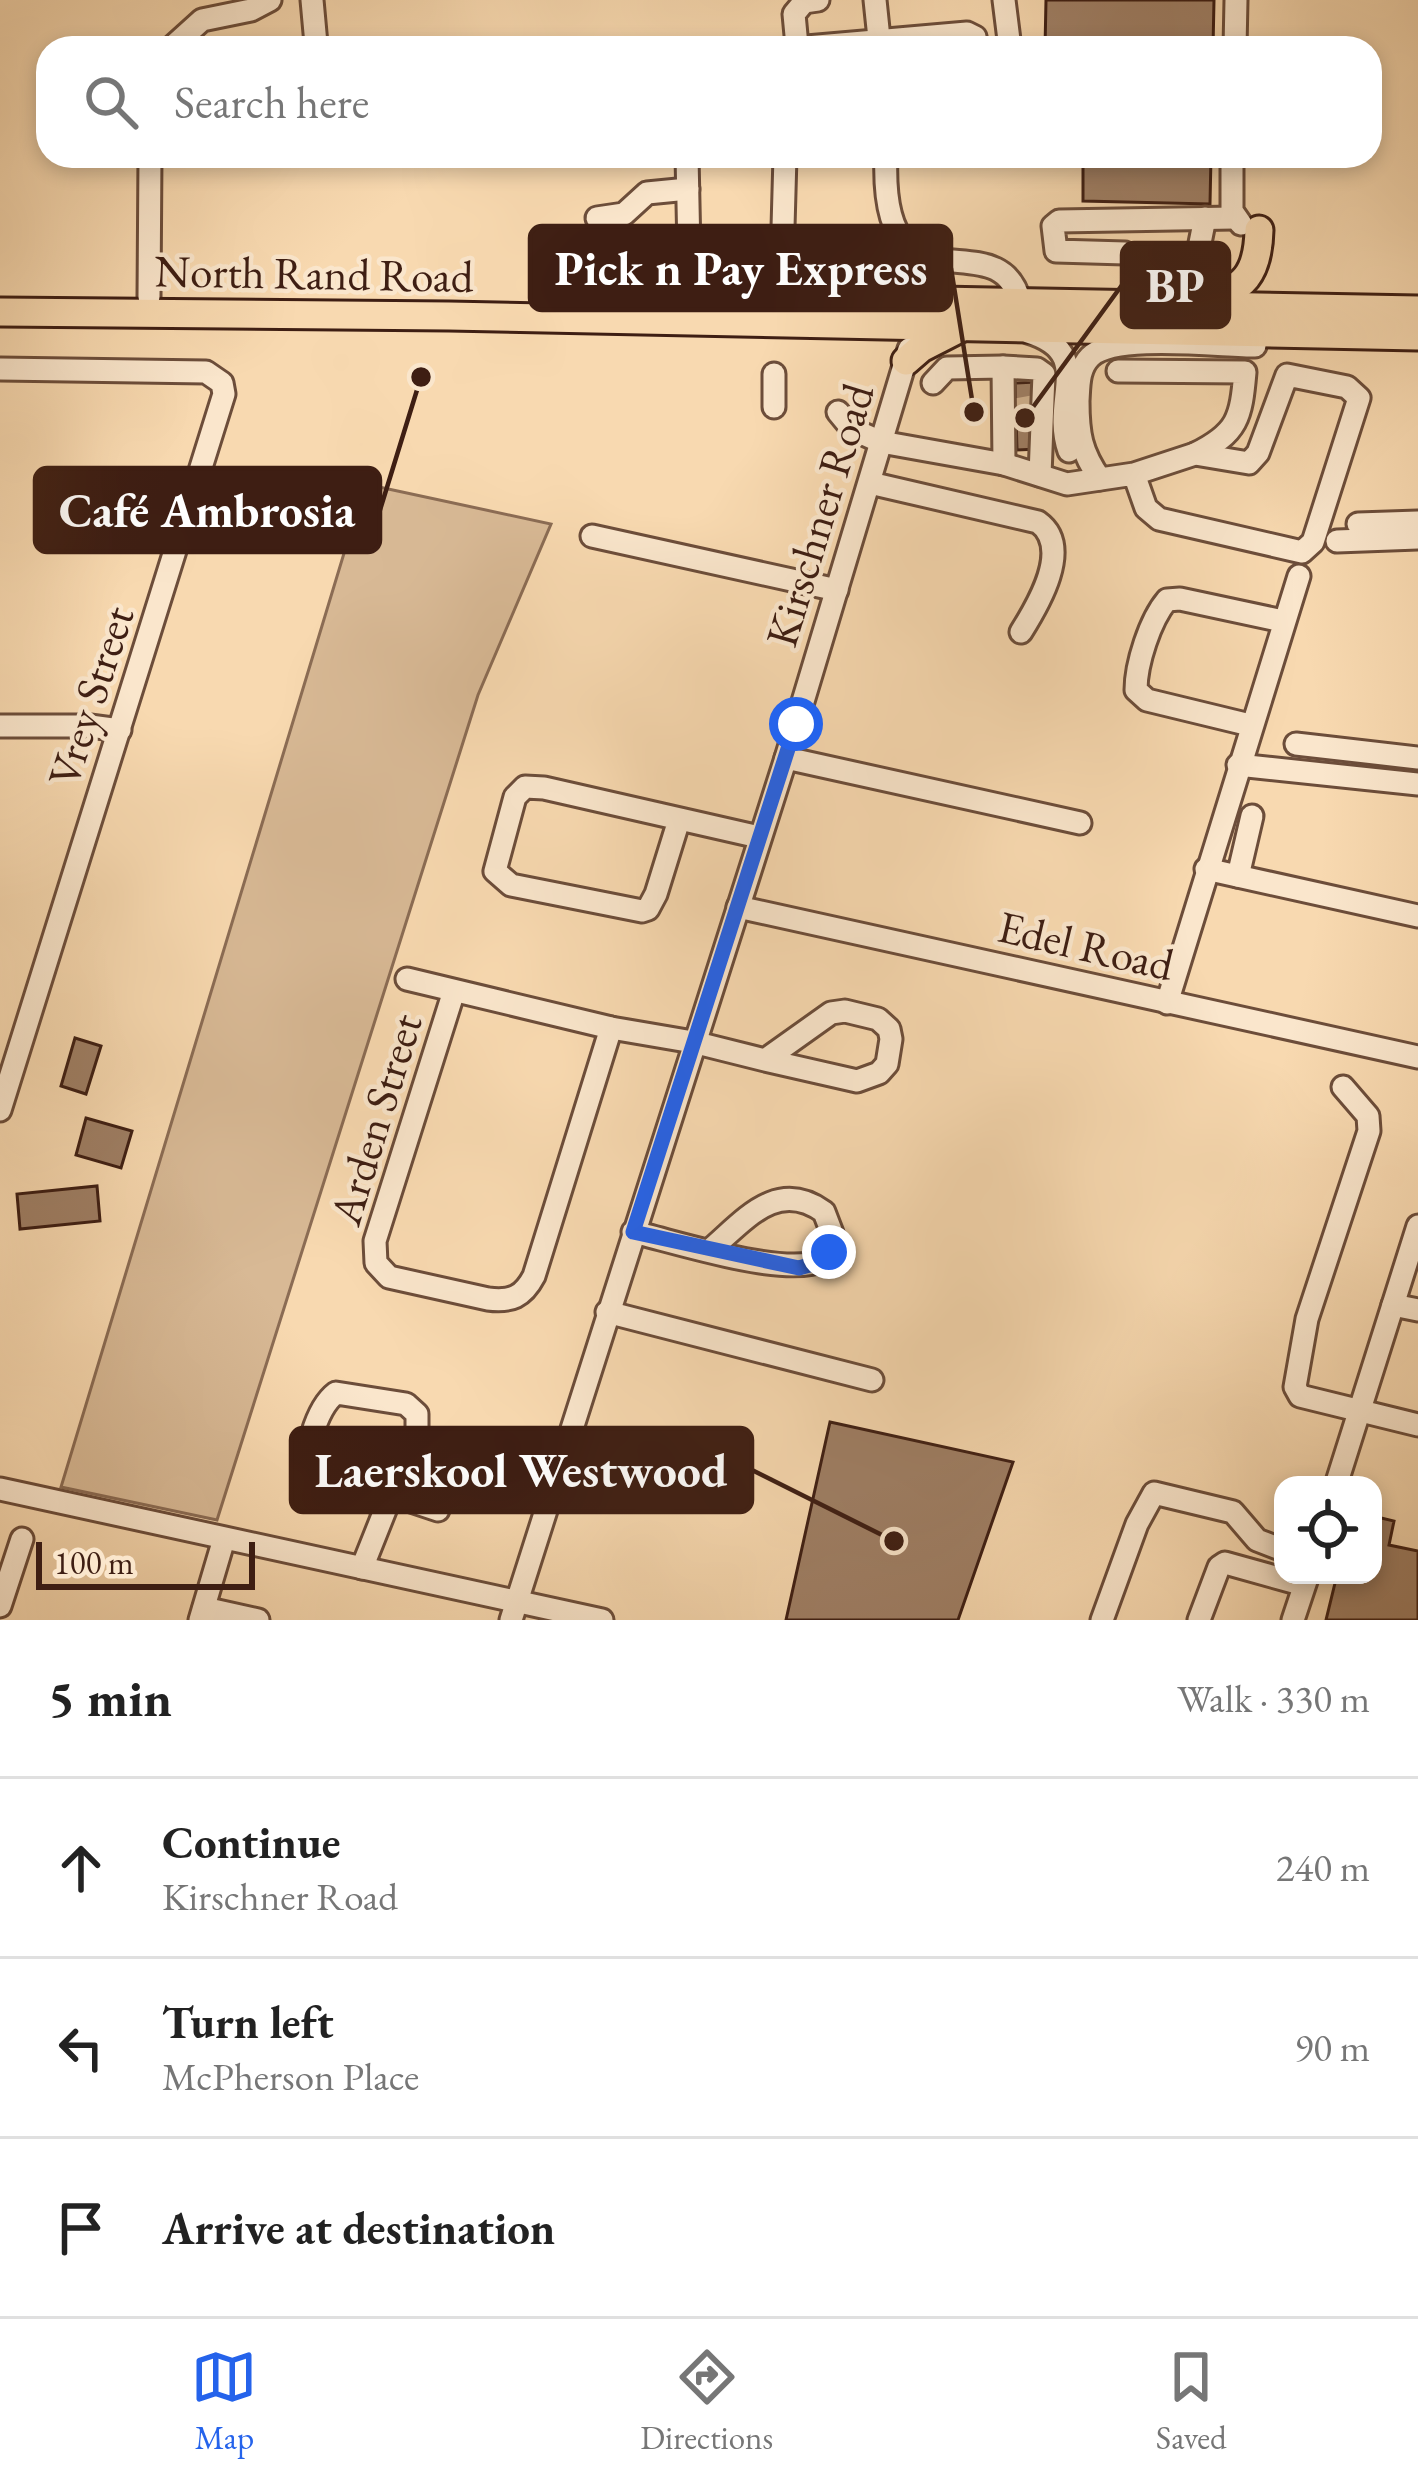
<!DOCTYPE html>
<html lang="en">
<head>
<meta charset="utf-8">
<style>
  :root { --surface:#fff; --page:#f2f2f2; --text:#222; --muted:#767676; --line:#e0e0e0; --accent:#2563eb }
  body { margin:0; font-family:"EB Garamond",serif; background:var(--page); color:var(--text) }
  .controls { position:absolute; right:36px; bottom:36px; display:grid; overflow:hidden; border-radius:24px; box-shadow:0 6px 18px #0003 }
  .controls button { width:108px; height:108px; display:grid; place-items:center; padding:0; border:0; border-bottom:3px solid var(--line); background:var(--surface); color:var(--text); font:60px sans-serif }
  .scale { position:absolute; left:36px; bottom:30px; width:219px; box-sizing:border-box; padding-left:12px; border:6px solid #3e1e13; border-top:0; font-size:33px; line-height:42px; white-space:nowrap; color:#3e1e13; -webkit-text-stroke:9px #fae6cc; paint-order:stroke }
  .stop { position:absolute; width:36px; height:36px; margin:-27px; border:9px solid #2563eb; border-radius:50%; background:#fff }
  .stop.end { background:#2563eb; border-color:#fff; box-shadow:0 3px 12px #0008 }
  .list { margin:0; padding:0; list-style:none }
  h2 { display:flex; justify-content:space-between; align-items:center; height:156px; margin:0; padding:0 48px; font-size:51px }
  h2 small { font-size:39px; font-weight:400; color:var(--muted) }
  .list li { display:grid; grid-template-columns:78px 1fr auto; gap:36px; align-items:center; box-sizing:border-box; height:180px; padding:0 48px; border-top:3px solid var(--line) }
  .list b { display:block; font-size:45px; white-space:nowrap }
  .list p { margin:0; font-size:39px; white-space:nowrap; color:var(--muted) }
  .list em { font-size:39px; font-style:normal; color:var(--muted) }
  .icon { flex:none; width:66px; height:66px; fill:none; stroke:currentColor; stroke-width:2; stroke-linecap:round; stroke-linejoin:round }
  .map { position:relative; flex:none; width:1418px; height:1620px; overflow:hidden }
  .search { position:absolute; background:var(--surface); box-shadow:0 6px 18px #0003; left:36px; right:36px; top:36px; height:132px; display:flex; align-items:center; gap:30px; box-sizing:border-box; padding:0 42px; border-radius:36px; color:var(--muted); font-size:45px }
  .sheet { height:696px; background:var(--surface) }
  nav { display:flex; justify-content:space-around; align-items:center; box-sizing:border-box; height:168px; border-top:3px solid var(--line); background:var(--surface); font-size:33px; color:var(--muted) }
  nav a { display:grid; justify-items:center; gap:6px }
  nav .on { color:var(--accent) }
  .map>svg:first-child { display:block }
  .green { fill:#d8b995; stroke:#8b6c54; stroke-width:3 }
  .building { fill:#9f7f65; stroke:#3e1e13; stroke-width:3 }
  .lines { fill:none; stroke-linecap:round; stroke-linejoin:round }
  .minor-tunnel { stroke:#d3b491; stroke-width:21; stroke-dasharray:21 10; stroke-linecap:butt }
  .minor-casing { stroke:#6c4d3a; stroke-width:27 }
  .major-casing { stroke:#3e1e13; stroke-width:33 }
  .minor { stroke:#fae6cc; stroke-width:21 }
  .major { stroke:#f8d9b0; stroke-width:27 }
  .route { stroke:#2563eb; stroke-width:15 }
  .labels { text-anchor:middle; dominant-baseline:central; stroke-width:9; stroke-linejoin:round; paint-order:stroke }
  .street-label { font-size:45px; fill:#3e1e13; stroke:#fae6cc }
  .leader { fill:none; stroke:#3e1e13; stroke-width:4.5 }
  .callout-dot { fill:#3e1e13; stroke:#fae6cc; stroke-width:4.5 }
  .callout { fill:#3e1e13; stroke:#3e1e13; stroke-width:4.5 }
  .callout-label { font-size:48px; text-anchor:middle; font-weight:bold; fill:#fff }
</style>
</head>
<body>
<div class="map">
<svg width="1418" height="1620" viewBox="0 0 1418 1620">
  <rect width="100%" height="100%" fill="#f8d9b0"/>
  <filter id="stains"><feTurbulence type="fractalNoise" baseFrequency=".00167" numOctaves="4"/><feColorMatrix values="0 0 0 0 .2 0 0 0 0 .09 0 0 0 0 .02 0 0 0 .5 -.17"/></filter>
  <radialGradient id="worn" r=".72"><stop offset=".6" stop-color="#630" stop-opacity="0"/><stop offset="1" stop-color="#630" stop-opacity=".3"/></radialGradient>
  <path class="green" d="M365,484L551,524L478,695L217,1520L61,1487Z"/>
  <g class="building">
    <path d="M1046,0H1214L1213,48H1045Z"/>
    <path d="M1083,156H1211L1210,204L1083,201Z"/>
    <path d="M1036,382L1038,449L1017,450L1015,383Z"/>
    <path d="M75,1038L101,1046L86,1094L61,1086Z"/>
    <path d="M86,1118L132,1131L121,1168L76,1155Z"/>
    <path d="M97,1186L100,1221L20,1229L17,1194Z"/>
    <path d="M830,1422L1013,1462L958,1620H786Z"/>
    <path d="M1373,1516L1394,1521L1389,1545L1418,1551V1620H1326L1337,1575H1373Z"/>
  </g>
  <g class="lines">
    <path class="minor-tunnel" d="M1015,409L1037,405"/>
    <g class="minor-casing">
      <g id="minor">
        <path d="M312,0L316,44"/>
        <path d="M875,0L880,48"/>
        <path d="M1004,0L1010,48"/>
        <path d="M797,46L794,14L804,2L818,0"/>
        <path d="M171,48L202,20L251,10L270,0"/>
        <path d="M795,48L967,33L975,37L977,48"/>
        <path d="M1235,48L1236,0"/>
        <path d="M687,156L690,299"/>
        <path d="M886,156C879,325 998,215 1020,302"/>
        <path d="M1232,156V211L1241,224"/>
        <path d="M597,218L624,214L647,193L688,189"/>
        <path d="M1125,253L1056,251L1053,226L1059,221L1234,218"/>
        <path d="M1195,268L1205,218"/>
        <path d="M149,297L150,156"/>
        <path d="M781,299L785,156"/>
        <path d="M1028,332C1097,353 1050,399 1069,451"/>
        <path d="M1003,367L1037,369L1044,374L1040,475"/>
        <path d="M0,369L206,372L222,383L224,394L0,1110"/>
        <path d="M1118,371L1245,372C1241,418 1238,433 1195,454"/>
        <path d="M933,383L947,368L1003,367L1004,464"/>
        <path d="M774,407V374"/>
        <path d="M838,412L852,429L881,442L1004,464L1067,484L1134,474L1195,454L1249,463L1258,453L1287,375L1347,387L1359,398L1313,542L1302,552L1159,519L1146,508L1134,474"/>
        <path d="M1100,479C1081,452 1078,434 1078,401C1079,386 1078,369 1090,357C1114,333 1219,346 1255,346"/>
        <path d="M870,483L1038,522C1073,547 1038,605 1021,632"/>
        <path d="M1358,524L1418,522"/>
        <path d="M592,536L837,590"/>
        <path d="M1337,541L1418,538"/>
        <path d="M1250,725L1147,700L1136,690C1136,664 1150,620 1167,600L1180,599L1283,621"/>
        <path d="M0,726H90L120,730"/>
        <path d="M1296,744L1418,758"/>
        <path d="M786,758L1080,823"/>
        <path d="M1238,765L1418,784"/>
        <path d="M679,820L656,894L648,909L642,911L511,885L495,871L515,797L525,787L544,788L759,837"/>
        <path d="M1206,869L1418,916"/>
        <path d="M1238,876L1252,816"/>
        <path d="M738,907L1418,1057"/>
        <path d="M407,979L611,1028L693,1042L765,1060L857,1081L879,1073L887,1064L891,1039L889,1029L878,1019L845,1011L831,1013L765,1060"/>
        <path d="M454,991L375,1241L376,1263L389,1277L488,1299C511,1302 523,1297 534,1276L611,1028"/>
        <path d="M1167,1003L1299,576"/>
        <path d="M1343,1087L1368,1116L1369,1131L1307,1319L1295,1387L1300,1396L1418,1425"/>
        <path d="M633,1232C677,1242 785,1278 823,1260L832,1233L824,1212C777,1178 745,1220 710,1250"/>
        <path d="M1393,1305L1418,1310"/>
        <path d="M607,1312L872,1380"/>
        <path d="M1336,1485L1418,1226"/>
        <path d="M0,1489L602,1620"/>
        <path d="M393,1495L438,1510"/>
        <path d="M362,1568L417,1430V1414L406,1404L336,1393C316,1408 302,1458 308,1482L385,1505"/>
        <path d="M0,1606L22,1539"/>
        <path d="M204,1608L258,1620"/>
        <path d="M200,1620L224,1539"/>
        <path d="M511,1620L786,758L909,349"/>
        <path d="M1102,1620L1137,1524L1154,1493L1233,1512L1257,1540L1283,1550"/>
        <path d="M1199,1620L1219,1567L1225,1563L1304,1585"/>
        <path d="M1293,1620L1308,1575"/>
      </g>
    </g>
    <g class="major-casing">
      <g id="major">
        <path d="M1202,298C1245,292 1258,272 1259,230"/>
        <path d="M592,301L835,299L1418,310"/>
        <path d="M0,312L449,316L1418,336"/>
        <path d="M906,361L921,348L962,327"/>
      </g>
    </g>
    <use href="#minor" class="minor"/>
    <use href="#major" class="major"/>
  </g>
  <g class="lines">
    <path class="route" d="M796,724L633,1232L799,1268L823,1261L829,1252"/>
  </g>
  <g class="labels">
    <g class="street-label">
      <text transform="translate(314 273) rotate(1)">North Rand Road</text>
      <text transform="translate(819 515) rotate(-73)">Kirschner Road</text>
      <text transform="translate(90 696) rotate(-72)">Vrey Street</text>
      <text transform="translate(1086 945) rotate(13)">Edel Road</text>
      <text transform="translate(375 1119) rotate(-73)">Arden Street</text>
    </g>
  </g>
  <path class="leader" d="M974 412L951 268M1025 418L1122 285M421 377L380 510M894 1541L752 1470"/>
  <g class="callout-dot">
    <circle cx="974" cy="412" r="12"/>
    <circle cx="1025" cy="418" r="12"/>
    <circle cx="421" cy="377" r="12"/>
    <circle cx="894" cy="1541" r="12"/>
  </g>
  <g class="callout">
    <rect x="530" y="226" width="421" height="84" rx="12"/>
    <rect x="1122" y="243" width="107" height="84" rx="12"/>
    <rect x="35" y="468" width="345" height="84" rx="12"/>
    <rect x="291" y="1428" width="461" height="84" rx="12"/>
  </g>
  <g class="callout-label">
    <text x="741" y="285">Pick n Pay Express</text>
    <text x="1175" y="302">BP</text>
    <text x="207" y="527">Café Ambrosia</text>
    <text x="521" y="1487">Laerskool Westwood</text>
  </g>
  <rect width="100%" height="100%" filter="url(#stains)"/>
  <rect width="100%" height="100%" fill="url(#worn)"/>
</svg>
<div class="controls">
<button><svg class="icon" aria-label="locate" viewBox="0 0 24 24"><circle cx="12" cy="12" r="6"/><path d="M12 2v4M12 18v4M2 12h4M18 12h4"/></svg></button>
</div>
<div class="scale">100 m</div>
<div class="stop" style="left:796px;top:724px"></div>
<div class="stop end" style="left:829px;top:1252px"></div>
<div class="search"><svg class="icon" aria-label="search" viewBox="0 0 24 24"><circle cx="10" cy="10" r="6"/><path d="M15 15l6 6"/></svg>Search here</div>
</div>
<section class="sheet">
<h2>5 min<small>Walk · 330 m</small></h2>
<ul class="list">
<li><svg class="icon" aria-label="ahead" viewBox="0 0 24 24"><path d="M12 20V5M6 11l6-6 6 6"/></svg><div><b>Continue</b><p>Kirschner Road</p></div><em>240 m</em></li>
<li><svg class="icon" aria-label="left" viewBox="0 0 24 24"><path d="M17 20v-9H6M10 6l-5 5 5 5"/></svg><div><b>Turn left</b><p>McPherson Place</p></div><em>90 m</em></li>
<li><svg class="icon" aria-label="arrive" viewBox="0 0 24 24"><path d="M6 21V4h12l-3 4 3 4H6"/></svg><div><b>Arrive at destination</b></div></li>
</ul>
</section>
<nav>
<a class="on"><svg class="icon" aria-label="map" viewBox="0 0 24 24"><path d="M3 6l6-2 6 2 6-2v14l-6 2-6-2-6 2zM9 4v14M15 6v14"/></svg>Map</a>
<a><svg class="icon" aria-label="directions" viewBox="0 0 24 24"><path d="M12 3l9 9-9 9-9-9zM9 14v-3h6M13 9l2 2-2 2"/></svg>Directions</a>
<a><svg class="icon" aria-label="saved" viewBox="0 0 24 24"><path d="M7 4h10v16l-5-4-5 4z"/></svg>Saved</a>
</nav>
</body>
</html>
